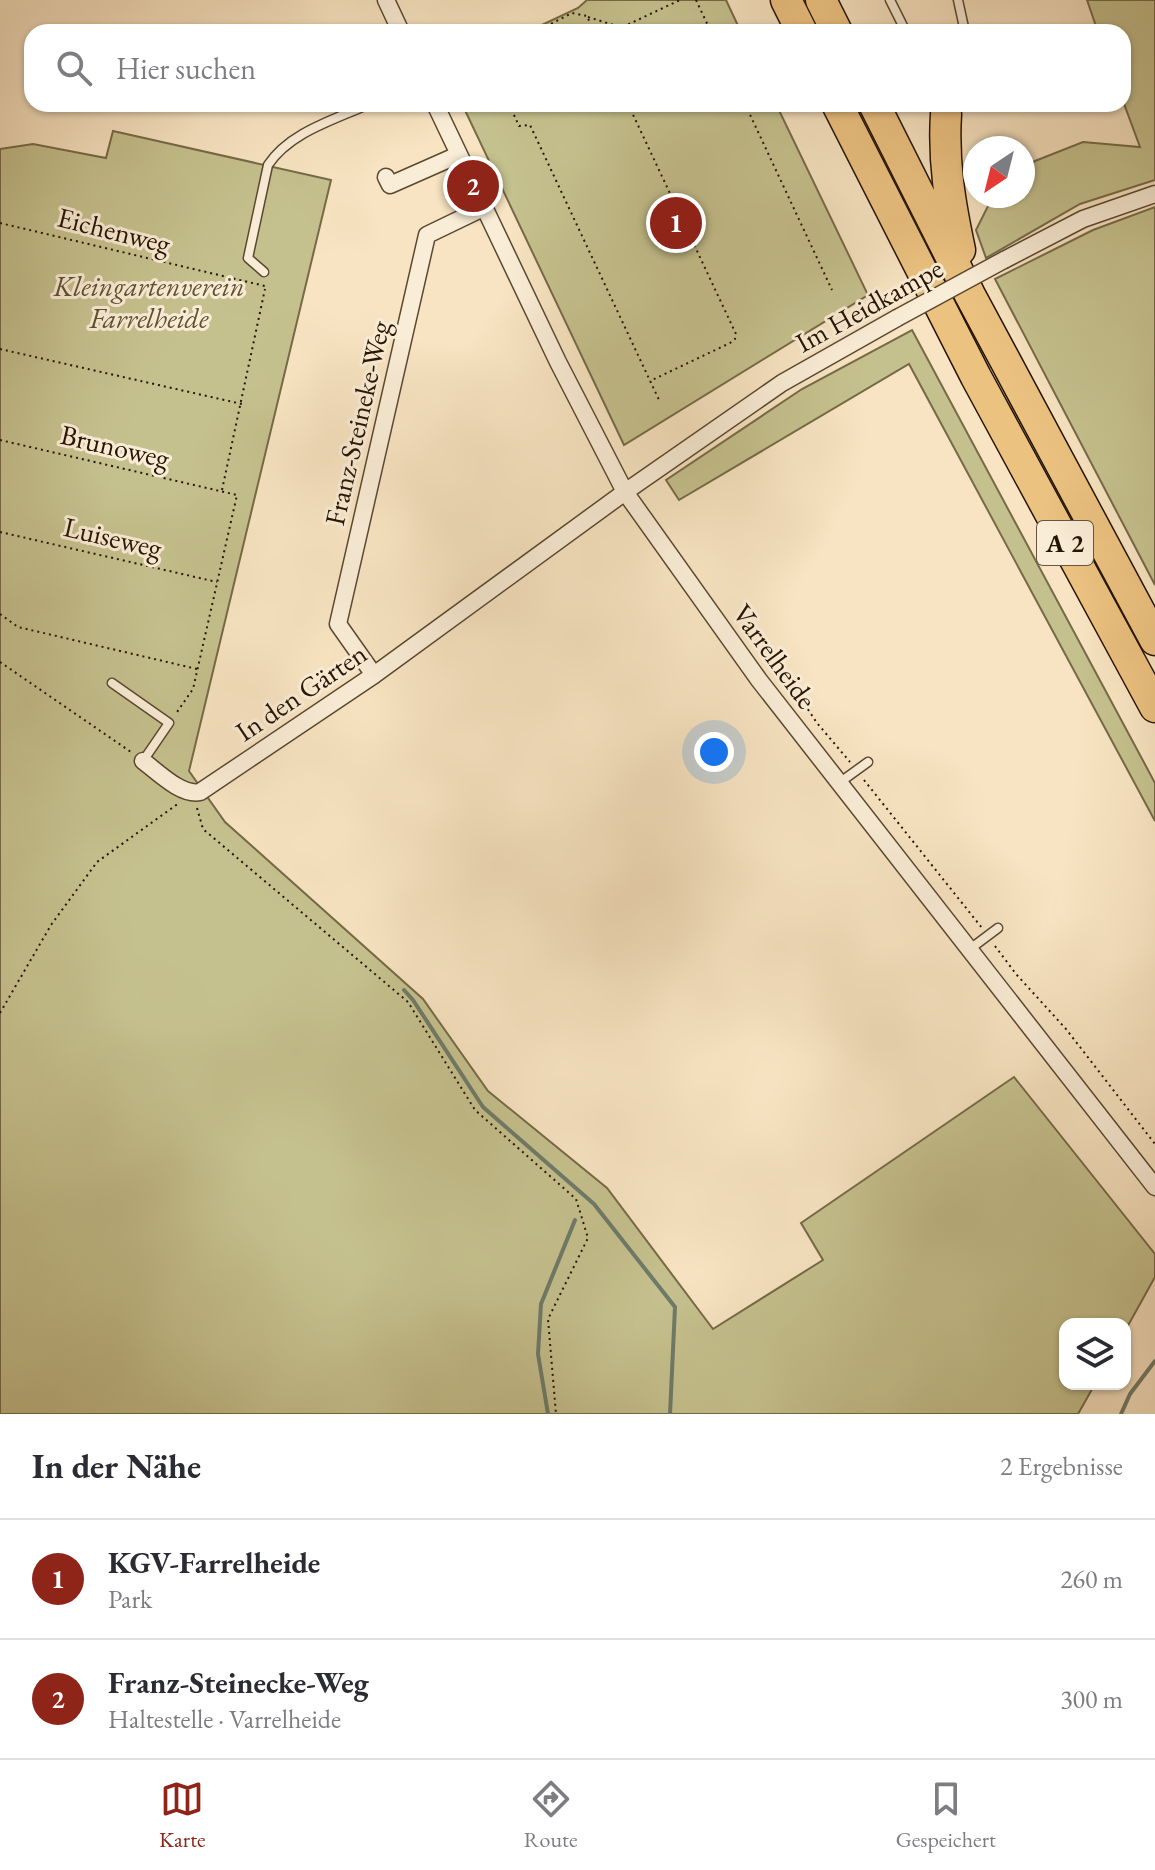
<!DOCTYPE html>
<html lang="de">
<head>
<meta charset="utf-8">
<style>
  :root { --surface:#fff; --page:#f2f2f3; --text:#2b2b33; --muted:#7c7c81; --line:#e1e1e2; --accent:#8f2418 }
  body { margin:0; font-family:"EB Garamond",serif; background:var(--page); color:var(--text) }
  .controls { position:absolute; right:24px; bottom:24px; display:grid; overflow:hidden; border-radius:16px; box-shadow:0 2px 6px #0004 }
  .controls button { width:72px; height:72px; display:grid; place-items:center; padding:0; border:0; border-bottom:2px solid var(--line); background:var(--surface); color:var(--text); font:40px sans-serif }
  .compass { position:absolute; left:963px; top:136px; width:72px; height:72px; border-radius:50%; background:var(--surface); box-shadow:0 2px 6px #0004; rotate:215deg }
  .you { position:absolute; left:714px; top:752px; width:28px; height:28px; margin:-20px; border:6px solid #fff; border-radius:50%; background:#1a73e8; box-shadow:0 0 0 12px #1a73e833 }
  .badge { display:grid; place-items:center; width:52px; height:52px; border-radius:50%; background:var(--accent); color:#fff; font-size:26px; font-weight:700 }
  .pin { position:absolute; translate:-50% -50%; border:4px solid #fff; box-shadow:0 2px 8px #0006 }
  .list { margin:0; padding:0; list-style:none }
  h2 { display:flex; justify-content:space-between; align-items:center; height:104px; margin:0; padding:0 32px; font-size:34px }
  h2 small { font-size:26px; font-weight:400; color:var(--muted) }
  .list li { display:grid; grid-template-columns:52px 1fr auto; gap:24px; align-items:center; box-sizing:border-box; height:120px; padding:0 32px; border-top:2px solid var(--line) }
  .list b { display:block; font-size:30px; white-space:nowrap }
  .list p { margin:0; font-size:26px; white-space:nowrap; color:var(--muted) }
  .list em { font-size:26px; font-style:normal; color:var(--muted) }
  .icon { flex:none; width:44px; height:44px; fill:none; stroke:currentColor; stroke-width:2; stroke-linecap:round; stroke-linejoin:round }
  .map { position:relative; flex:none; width:1155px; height:1414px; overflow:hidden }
  .search { position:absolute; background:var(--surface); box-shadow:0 2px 6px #0004; left:24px; right:24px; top:24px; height:88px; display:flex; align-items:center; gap:20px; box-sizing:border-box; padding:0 28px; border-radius:24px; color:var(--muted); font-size:30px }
  .sheet { height:344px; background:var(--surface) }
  nav { display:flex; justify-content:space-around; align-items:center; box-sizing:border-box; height:112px; border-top:2px solid var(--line); background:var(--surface); font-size:22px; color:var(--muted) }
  nav a { display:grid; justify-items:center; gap:4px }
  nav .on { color:var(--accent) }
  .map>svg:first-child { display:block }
  .green { fill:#c5c18e; stroke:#766a47; stroke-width:2 }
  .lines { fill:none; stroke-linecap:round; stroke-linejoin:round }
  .stream { stroke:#6e7b69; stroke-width:4 }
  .lane-casing { stroke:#5a4830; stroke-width:11 }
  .street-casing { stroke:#5a4830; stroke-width:19 }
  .highway-casing { stroke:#261400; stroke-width:33 }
  .path { stroke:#261400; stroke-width:2; stroke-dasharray:2 4; stroke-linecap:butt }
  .lane { stroke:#faedd7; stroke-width:8 }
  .street { stroke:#faedd7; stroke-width:16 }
  .highway { stroke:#ecc281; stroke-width:30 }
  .street-bridge-casing { stroke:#5a4830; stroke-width:19; stroke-linecap:butt }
  .street-bridge { stroke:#faedd7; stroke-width:16 }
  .labels { text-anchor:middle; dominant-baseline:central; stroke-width:6; stroke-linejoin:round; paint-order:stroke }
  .shield { fill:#faedd7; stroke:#665540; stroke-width:2 }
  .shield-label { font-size:26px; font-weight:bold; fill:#261400 }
  .street-label { font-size:28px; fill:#261400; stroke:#faedd7 }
  .park-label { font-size:28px; font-style:italic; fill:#5e5132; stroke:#faedd7 }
</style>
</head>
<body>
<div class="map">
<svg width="1155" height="1414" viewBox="0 0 1155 1414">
  <rect width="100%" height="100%" fill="#f8e4c2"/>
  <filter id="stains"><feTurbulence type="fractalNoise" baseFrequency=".0025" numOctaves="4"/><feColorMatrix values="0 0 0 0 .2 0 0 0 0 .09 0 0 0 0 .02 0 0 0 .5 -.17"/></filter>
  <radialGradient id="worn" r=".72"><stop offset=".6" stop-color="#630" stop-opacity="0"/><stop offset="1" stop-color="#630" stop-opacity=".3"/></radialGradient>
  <g class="green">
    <path d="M587,0H726L741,32H527L578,8Z"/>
    <path d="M1087,0H1155V180L1080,204L986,258L976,230L993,196H1023V170L1035,161L1083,142L1140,147L1123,101V32H1098Z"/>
    <path d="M462,104H776L868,295L624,445Z"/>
    <path d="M113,131L331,180L189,771L225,822L423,999L488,1091L607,1188L713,1329L823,1260L801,1223L1014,1077L1155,1254V1277L1125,1331V1324H1065V1384H1095L1078,1414H0V149L33,144L106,158Z"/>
    <path d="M1155,207V585L995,279L1093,230Z"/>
    <path d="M912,330L1155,783V821L909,364L679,500L666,480L802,389Z"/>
  </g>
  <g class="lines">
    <g class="stream">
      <path d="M404,990L413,1000L483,1107L594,1204L675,1307L670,1414"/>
      <path d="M548,1414L538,1354L541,1304L575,1220"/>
      <path d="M1121,1414L1130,1394L1155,1361"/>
    </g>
    <g class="lane-casing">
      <g id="lane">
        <path d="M890,0L906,32"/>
        <path d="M958,0L965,32"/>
        <path d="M264,272L248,258L268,165C290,132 334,120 369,104"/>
        <path d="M112,683L169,723L143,761"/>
        <path d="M839,783L868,762"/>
        <path d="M970,949L998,928"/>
      </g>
    </g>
    <g class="street-casing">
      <g id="street">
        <path d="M386,0L401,32"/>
        <path d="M435,104L558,362L625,492L759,680L1155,1187"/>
        <path d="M386,177L390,185L458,155"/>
        <path d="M1004,260L1083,219L1155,194"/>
        <path d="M374,675L338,624L427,235L483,208"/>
        <path d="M143,761C157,771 181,796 200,792L374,675L625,492L782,383L897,318"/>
      </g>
    </g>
    <g class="highway-casing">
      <g id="highway">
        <path d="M786,0L802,32"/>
        <path d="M821,0L837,32"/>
        <path d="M837,104L976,377L1155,707"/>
        <path d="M874,104L970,295L1155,640"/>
        <path d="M946,114C943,162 950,203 960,250"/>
      </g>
    </g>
    <g class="path">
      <path d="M696,0L711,32"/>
      <path d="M588,17L620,27"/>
      <path d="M535,32L572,13L587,16L594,32"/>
      <path d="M612,32L680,0"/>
      <path d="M509,104L519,126L530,125L660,402"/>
      <path d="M628,104L736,334L735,339L730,343L650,381"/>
      <path d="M745,104L832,290"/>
      <path d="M0,223L265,286"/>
      <path d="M0,349L242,404"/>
      <path d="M0,440L237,495L193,689L175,715"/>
      <path d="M222,490L265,289"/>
      <path d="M0,532L217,582"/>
      <path d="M0,614L18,627L197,669"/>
      <path d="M0,662L131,752"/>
      <path d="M772,673L782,674L788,679L817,723L850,762"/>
      <path d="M864,780L982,928"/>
      <path d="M197,808L203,829L408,1002L475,1110L576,1199L588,1238L548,1319L556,1414"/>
      <path d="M995,946L1016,974L1066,1029L1155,1144"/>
      <path d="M0,1013L51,925L97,862L179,803"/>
    </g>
    <use href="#lane" class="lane"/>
    <use href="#street" class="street"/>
    <use href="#highway" class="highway"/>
    <g class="street-bridge-casing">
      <path id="street-bridge" d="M897,318L1004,260"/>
    </g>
    <use href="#street-bridge" class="street-bridge"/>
  </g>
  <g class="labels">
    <rect class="shield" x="1037" y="521" width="56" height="44" rx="6"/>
    <g class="shield-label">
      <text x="1065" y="543">A 2</text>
    </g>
    <g class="street-label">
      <text transform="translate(114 230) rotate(14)">Eichenweg</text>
      <text transform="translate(869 305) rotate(-29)">Im Heidkampe</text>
      <text transform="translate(357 423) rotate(-77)">Franz-Steineke-Weg</text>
      <text transform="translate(115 446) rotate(13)">Brunoweg</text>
      <text transform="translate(113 537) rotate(13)">Luiseweg</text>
      <text transform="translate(775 656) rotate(54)">Varrelheide</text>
      <text transform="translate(301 692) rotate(-34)">In den Gärten</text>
    </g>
    <g class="park-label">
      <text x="149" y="286">Kleingartenverein<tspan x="149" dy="32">Farrelheide</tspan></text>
    </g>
  </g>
  <rect width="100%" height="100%" filter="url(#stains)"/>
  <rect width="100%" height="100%" fill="url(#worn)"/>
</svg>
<div class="controls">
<button><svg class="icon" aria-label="layers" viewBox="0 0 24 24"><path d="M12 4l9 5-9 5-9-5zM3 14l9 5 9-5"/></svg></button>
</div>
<svg class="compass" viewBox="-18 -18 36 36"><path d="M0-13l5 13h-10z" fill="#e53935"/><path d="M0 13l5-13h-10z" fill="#7c7c81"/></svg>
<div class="you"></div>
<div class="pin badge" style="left:676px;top:223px">1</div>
<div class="pin badge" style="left:473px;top:186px">2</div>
<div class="search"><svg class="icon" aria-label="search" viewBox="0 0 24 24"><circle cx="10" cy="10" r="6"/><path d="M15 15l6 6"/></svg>Hier suchen</div>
</div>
<section class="sheet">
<h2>In der Nähe<small>2 Ergebnisse</small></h2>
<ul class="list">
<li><span class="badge">1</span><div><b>KGV-Farrelheide</b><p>Park</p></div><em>260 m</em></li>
<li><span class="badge">2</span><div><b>Franz-Steinecke-Weg</b><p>Haltestelle · Varrelheide</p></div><em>300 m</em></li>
</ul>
</section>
<nav>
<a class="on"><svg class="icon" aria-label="map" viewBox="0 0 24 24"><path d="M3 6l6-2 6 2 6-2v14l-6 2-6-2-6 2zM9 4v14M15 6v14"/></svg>Karte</a>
<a><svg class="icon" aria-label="directions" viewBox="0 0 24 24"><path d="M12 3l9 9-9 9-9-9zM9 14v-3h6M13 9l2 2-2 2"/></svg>Route</a>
<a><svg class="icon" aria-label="saved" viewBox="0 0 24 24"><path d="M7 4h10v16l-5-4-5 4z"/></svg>Gespeichert</a>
</nav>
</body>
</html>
